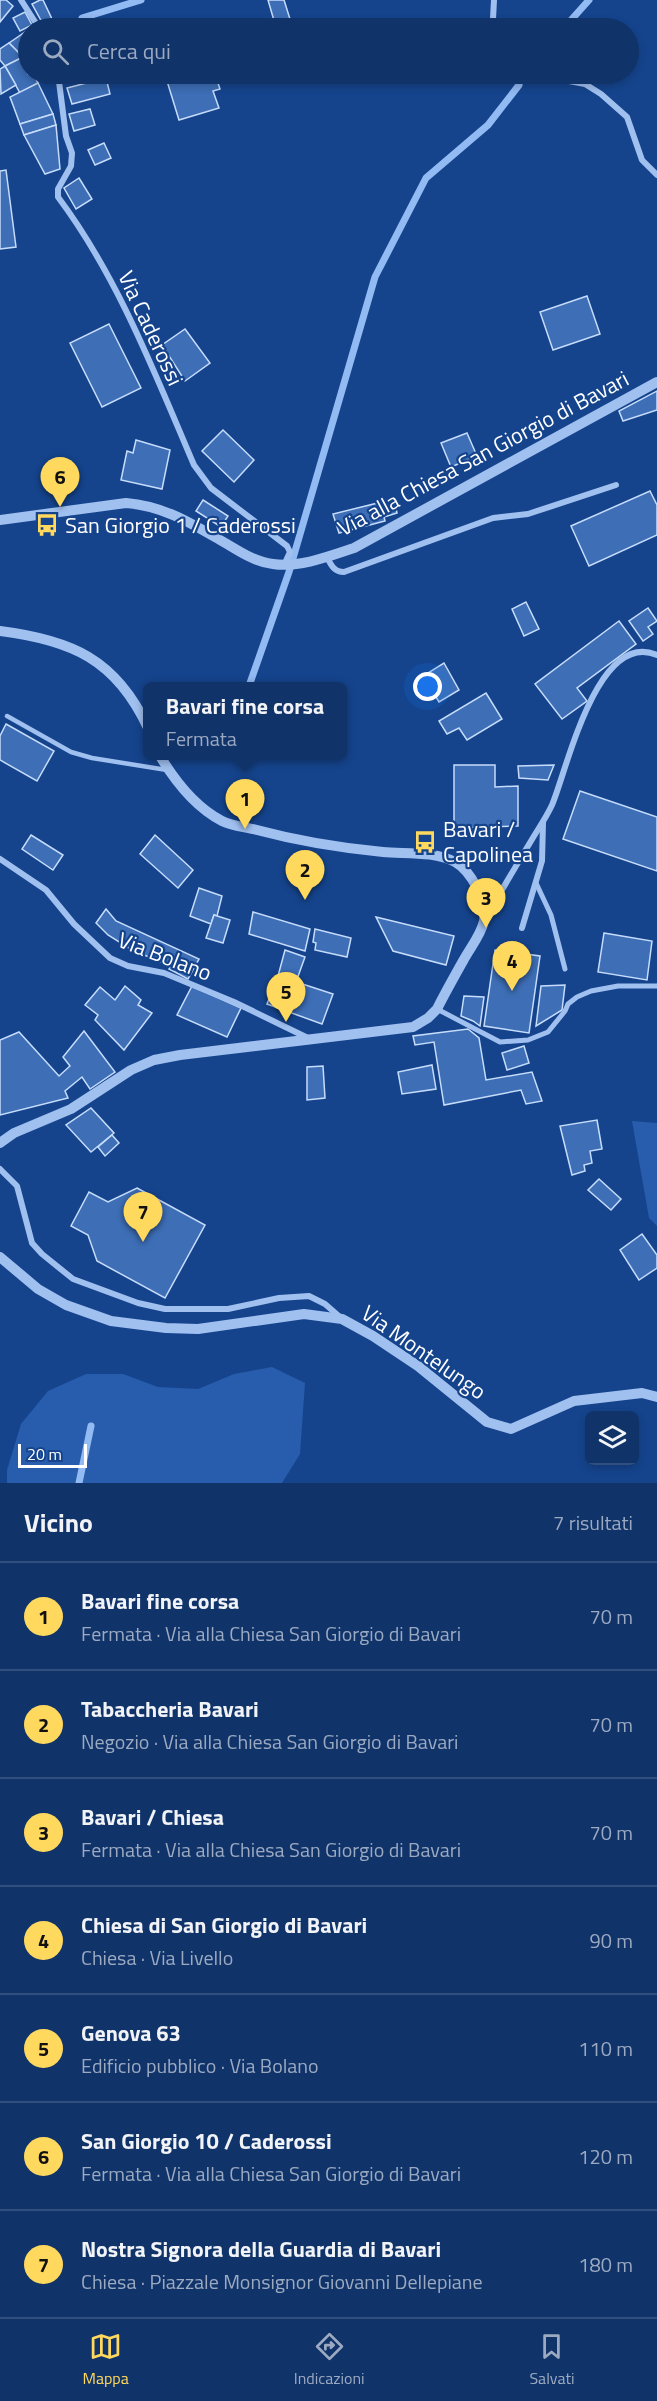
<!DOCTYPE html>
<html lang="it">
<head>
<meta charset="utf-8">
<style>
  :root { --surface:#10336a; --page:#193b70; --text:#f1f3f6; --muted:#9caac1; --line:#304e7e; --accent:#ffd85e }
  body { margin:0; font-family:"Titillium Web",sans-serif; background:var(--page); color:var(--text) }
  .controls { position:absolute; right:18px; bottom:18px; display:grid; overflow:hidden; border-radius:9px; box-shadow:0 3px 9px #0003 }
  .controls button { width:54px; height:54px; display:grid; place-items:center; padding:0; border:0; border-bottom:2px solid var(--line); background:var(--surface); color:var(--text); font:30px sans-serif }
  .scale { position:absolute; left:18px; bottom:15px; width:69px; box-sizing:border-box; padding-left:6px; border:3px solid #fff; border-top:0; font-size:16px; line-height:21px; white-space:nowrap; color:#fff; -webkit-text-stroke:4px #15448d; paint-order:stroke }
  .you { position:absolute; left:428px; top:687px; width:21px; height:21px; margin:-15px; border:4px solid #fff; border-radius:50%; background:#1a73e8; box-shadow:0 0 0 9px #1a73e833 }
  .badge { display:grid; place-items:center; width:39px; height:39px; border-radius:50%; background:var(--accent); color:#111; font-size:20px; font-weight:700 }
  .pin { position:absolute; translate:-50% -50px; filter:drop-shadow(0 2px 3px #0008) }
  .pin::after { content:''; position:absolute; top:32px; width:21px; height:18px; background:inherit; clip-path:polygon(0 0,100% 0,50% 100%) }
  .popup { position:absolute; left:143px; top:682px; width:204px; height:78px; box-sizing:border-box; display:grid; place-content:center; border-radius:9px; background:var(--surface); filter:drop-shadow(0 2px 4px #0005); font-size:20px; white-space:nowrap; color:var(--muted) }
  .popup b { font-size:22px; color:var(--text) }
  .popup::after { content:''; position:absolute; left:50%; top:100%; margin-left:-12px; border:12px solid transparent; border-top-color:var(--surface) }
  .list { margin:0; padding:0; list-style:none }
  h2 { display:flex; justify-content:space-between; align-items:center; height:78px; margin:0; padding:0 24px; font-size:26px }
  h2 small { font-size:20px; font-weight:400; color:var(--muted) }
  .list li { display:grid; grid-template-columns:39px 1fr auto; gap:18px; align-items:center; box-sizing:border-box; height:108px; padding:0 24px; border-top:2px solid var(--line) }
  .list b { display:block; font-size:22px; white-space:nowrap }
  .list p { margin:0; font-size:20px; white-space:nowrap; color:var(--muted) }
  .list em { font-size:20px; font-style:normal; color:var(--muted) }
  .icon { flex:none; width:33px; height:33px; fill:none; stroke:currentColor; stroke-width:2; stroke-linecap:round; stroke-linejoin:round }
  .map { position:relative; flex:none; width:657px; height:1483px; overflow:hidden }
  .search { position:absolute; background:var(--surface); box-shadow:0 3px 9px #0003; left:18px; right:18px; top:18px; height:66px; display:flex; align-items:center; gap:15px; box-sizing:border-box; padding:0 21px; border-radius:33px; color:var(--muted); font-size:22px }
  .sheet { height:834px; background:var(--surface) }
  nav { display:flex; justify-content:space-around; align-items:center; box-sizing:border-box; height:84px; border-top:2px solid var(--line); background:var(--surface); font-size:16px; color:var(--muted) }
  nav a { display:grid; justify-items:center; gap:3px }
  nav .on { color:var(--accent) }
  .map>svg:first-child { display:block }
  .green { fill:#275dac }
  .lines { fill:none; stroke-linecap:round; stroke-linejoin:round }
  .stream { stroke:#92baf3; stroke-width:7 }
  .building { fill:#3d6eb6; stroke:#c6dcfb; stroke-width:1.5 }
  .service { stroke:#a0c0f0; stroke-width:4.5 }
  .pedestrian { stroke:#a0c0f0; stroke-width:5 }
  .minor { stroke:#a0c0f0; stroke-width:6 }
  .tertiary { stroke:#a0c0f0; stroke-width:10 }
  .labels { text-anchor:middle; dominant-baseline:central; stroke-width:4.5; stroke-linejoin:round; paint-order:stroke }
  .street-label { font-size:22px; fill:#fff; stroke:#15448d }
  .poi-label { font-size:22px; fill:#fff; stroke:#15448d; text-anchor:start }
</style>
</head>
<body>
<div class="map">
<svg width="657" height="1483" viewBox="0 0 657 1483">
  <rect width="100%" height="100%" fill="#15448d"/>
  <g class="green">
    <path d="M632,1121L657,1123V1226L649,1218Z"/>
    <path d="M272,1367L305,1383L300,1454L282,1483H7V1470L21,1424L48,1391L86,1374H123L158,1387L198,1389L234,1374Z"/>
  </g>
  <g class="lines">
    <g class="stream">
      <path d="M82,18L141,0"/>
      <path d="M564,28L589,0"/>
      <path d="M249,686L289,572L375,277L426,178L488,125L519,85"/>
      <path d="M79,1483L91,1426"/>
    </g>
  </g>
  <g class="building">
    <path d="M0,0H6L13,6L0,22Z"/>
    <path d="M40,0H43L52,19L43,24L32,4Z"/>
    <path d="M268,0H284L290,19L275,24Z"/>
    <path d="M25,12L32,25L20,31L13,18Z"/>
    <path d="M28,30V54L23,57L9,43Z"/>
    <path d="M9,43L23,57L5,66L0,60V49Z"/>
    <path d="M23,57L28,66V74H33L38,83L20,93L5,66Z"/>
    <path d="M5,66L16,85L1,94L0,69Z"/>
    <path d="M195,74H215L220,89L213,91L219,108L179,120L167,81Z"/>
    <path d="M106,78L110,94L72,104L67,88Z"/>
    <path d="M38,83L53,114L20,124L10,97Z"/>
    <path d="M90,109L95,125L74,131L69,114Z"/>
    <path d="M53,114L56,125L24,135L20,124Z"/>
    <path d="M56,125L60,169L45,174L24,135Z"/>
    <path d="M104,143L111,158L95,165L88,150Z"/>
    <path d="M6,170L16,247L0,249V171Z"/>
    <path d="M79,178L92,199L76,209L64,188Z"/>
    <path d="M587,296L600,334L553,350L540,312Z"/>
    <path d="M109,324L141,388L102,407L70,343Z"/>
    <path d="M185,329L210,363L185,381L162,345Z"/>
    <path d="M657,391V410L623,421L619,411Z"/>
    <path d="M223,430L254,460L234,482L202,451Z"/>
    <path d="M467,433L477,456L451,467L441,443Z"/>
    <path d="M136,440L170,450L162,489L121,480L127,451L133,453Z"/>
    <path d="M650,491L657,505V535L589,566L571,526Z"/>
    <path d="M394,499L397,513L384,517L385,521L339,533L333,514Z"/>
    <path d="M203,500L228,516L221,527L196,511Z"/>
    <path d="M526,602L539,629L524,636L512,609Z"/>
    <path d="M648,608L657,621L648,627L653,634L643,641L629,621Z"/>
    <path d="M619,621L636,644L577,688L587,701L562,719L535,684Z"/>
    <path d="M444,663L459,690L439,702L423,676Z"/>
    <path d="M486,693L502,719L467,740L459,728L447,734L439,721Z"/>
    <path d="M6,724L54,751L37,781L0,760V736Z"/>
    <path d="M454,765H495V787L518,786V826L454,828Z"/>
    <path d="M554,765L548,780L519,778L518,766Z"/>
    <path d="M580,791L657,817V871L563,839Z"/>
    <path d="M31,835L63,855L53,870L22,849Z"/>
    <path d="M155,835L193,870L178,888L140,854Z"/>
    <path d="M199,888L222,896L217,916L214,915L211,924L190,916Z"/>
    <path d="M106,909L116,921L199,959L188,979L169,969L171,966L132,950L108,935L96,923Z"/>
    <path d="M253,912L310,929L305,951L249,934Z"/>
    <path d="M214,915L230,920L223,943L206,938Z"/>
    <path d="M376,917L454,936L446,965L393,951Z"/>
    <path d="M315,929L351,938L347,957L315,950L316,943L313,942Z"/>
    <path d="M604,933L652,941L647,980L598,972Z"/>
    <path d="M285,950L305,957L296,982L278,976Z"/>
    <path d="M495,950L540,956L529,1033L484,1026Z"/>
    <path d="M278,976L333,994L322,1024L267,1004Z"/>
    <path d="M565,985L562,1010L536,1026L541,986Z"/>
    <path d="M125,986L141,1000L138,1005L152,1013L124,1050L95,1020L98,1015L85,1005L100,987L115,1000Z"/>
    <path d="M192,986L241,1008L227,1037L177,1015Z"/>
    <path d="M464,996L484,997L480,1026L473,1021L461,1016Z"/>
    <path d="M468,1029L479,1038L486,1080L532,1072L542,1101L526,1104L521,1090L444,1105L434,1042L415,1045L413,1036Z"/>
    <path d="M84,1031L115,1072L90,1089L82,1077L65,1091L68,1098L0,1115V1040L19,1032L59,1076L70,1066L63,1057Z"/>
    <path d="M524,1046L529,1063L507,1070L502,1053Z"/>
    <path d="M432,1065L436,1089L402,1094L398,1072Z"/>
    <path d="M323,1066L325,1098L307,1100V1067Z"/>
    <path d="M91,1108L114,1133L91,1152L66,1125Z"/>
    <path d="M597,1120L602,1149L590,1151L592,1163L584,1165L585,1171L572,1175L560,1126Z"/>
    <path d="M112,1135L119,1143L105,1156L98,1147Z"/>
    <path d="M599,1179L621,1199L611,1210L588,1190Z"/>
    <path d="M137,1188L205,1225L165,1298L97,1261L88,1235L71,1226L89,1192L108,1202Z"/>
    <path d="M642,1234L657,1255V1268L639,1280L620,1250Z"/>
  </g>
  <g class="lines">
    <path class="service" d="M7,716L71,752L92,758L167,770"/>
    <g class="pedestrian">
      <path d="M536,883L551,915L565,969"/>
      <path d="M437,1009L500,1042L528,1040L548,1032L565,1011L568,1004L577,997L591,991L618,986H657"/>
    </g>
    <g class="minor">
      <path d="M21,0L39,28"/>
      <path d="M494,0L493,19L498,28"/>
      <path d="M58,74L66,136L72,153L71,166L58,189V197C118,277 155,374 194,465L211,488L287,546L290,552L284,565"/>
      <path d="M532,74L585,84L601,94L627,117L642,160L657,175"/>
      <path d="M327,557C331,565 334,572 344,572L493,518L528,514L616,485"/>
      <path d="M0,859L46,890L74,924L110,958L128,966L164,973L234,1002L308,1038"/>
      <path d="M487,916C501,891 516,866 531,841C538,829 546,818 552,805C567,770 597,629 657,655"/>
      <path d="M522,928L542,861L543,823"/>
      <path d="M0,1169L17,1186L32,1243L42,1254L73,1279L138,1303L165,1309H228L279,1298L309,1296L325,1304L341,1318"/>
    </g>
    <g class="tertiary">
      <path d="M0,520L126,503C165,506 194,525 227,544C242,553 256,562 273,564C299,568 330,556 354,548L657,382"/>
      <path d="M0,631C71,640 116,659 148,728"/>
      <path d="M0,1143L14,1133L71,1109L131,1070L154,1060L180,1055L413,1027L428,1018L437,1009C445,993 454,977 463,961C470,948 481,935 484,921C488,902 471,871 455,862C435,851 405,854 383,852C341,848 298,841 257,830C246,827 232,826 222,821C195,807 175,781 160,756"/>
      <path d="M0,1257L38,1289L66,1305L111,1321L166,1328L198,1329L304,1314L342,1319L373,1336L418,1366L487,1422L511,1429L574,1401L642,1393L657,1397"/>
    </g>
  </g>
  <defs>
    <g id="bus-bare" transform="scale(1.8)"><path d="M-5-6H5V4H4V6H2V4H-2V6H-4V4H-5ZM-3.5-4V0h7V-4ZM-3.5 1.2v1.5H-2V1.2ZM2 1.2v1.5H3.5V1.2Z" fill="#ffd85e" stroke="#15448d" stroke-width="2.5" paint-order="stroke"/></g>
  </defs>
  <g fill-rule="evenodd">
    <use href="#bus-bare" x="47" y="525"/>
    <use href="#bus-bare" x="425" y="842"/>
  </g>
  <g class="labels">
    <g class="street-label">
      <text transform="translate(151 328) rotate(65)">Via Caderossi</text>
      <text transform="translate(483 453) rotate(-28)">Via alla Chiesa San Giorgio di Bavari</text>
      <text transform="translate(165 956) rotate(21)">Via Bolano</text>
      <text transform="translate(424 1352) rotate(35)">Via Montelungo</text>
    </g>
    <g class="poi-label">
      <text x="65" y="525">San Giorgio 1 / Caderossi</text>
      <text x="443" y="829">Bavari /<tspan x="443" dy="25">Capolinea</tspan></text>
    </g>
  </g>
</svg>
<div class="controls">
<button><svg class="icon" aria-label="layers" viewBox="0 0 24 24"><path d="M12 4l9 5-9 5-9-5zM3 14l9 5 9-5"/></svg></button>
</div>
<div class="scale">20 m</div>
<div class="you"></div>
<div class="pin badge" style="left:245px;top:829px">1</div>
<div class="popup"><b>Bavari fine corsa</b>Fermata</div>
<div class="pin badge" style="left:305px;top:900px">2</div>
<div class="pin badge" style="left:486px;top:928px">3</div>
<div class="pin badge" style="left:512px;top:991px">4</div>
<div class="pin badge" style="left:286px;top:1022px">5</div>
<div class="pin badge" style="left:60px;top:507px">6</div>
<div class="pin badge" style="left:143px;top:1242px">7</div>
<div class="search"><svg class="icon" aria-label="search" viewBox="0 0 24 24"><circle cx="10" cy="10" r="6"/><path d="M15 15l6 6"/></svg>Cerca qui</div>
</div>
<section class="sheet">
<h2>Vicino<small>7 risultati</small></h2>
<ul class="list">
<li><span class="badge">1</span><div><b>Bavari fine corsa</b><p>Fermata · Via alla Chiesa San Giorgio di Bavari</p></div><em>70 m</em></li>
<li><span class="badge">2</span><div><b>Tabaccheria Bavari</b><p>Negozio · Via alla Chiesa San Giorgio di Bavari</p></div><em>70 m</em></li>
<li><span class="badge">3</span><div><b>Bavari / Chiesa</b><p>Fermata · Via alla Chiesa San Giorgio di Bavari</p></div><em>70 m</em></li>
<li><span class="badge">4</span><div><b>Chiesa di San Giorgio di Bavari</b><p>Chiesa · Via Livello</p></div><em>90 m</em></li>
<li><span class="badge">5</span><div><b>Genova 63</b><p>Edificio pubblico · Via Bolano</p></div><em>110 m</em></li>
<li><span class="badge">6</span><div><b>San Giorgio 10 / Caderossi</b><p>Fermata · Via alla Chiesa San Giorgio di Bavari</p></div><em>120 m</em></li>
<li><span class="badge">7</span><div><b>Nostra Signora della Guardia di Bavari</b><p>Chiesa · Piazzale Monsignor Giovanni Dellepiane</p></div><em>180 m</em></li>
</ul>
</section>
<nav>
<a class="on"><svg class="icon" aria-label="map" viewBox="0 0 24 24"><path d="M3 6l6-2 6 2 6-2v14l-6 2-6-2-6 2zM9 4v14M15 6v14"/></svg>Mappa</a>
<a><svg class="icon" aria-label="directions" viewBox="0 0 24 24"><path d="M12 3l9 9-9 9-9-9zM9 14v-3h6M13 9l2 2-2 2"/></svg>Indicazioni</a>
<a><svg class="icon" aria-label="saved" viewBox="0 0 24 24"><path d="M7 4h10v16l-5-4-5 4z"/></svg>Salvati</a>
</nav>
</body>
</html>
